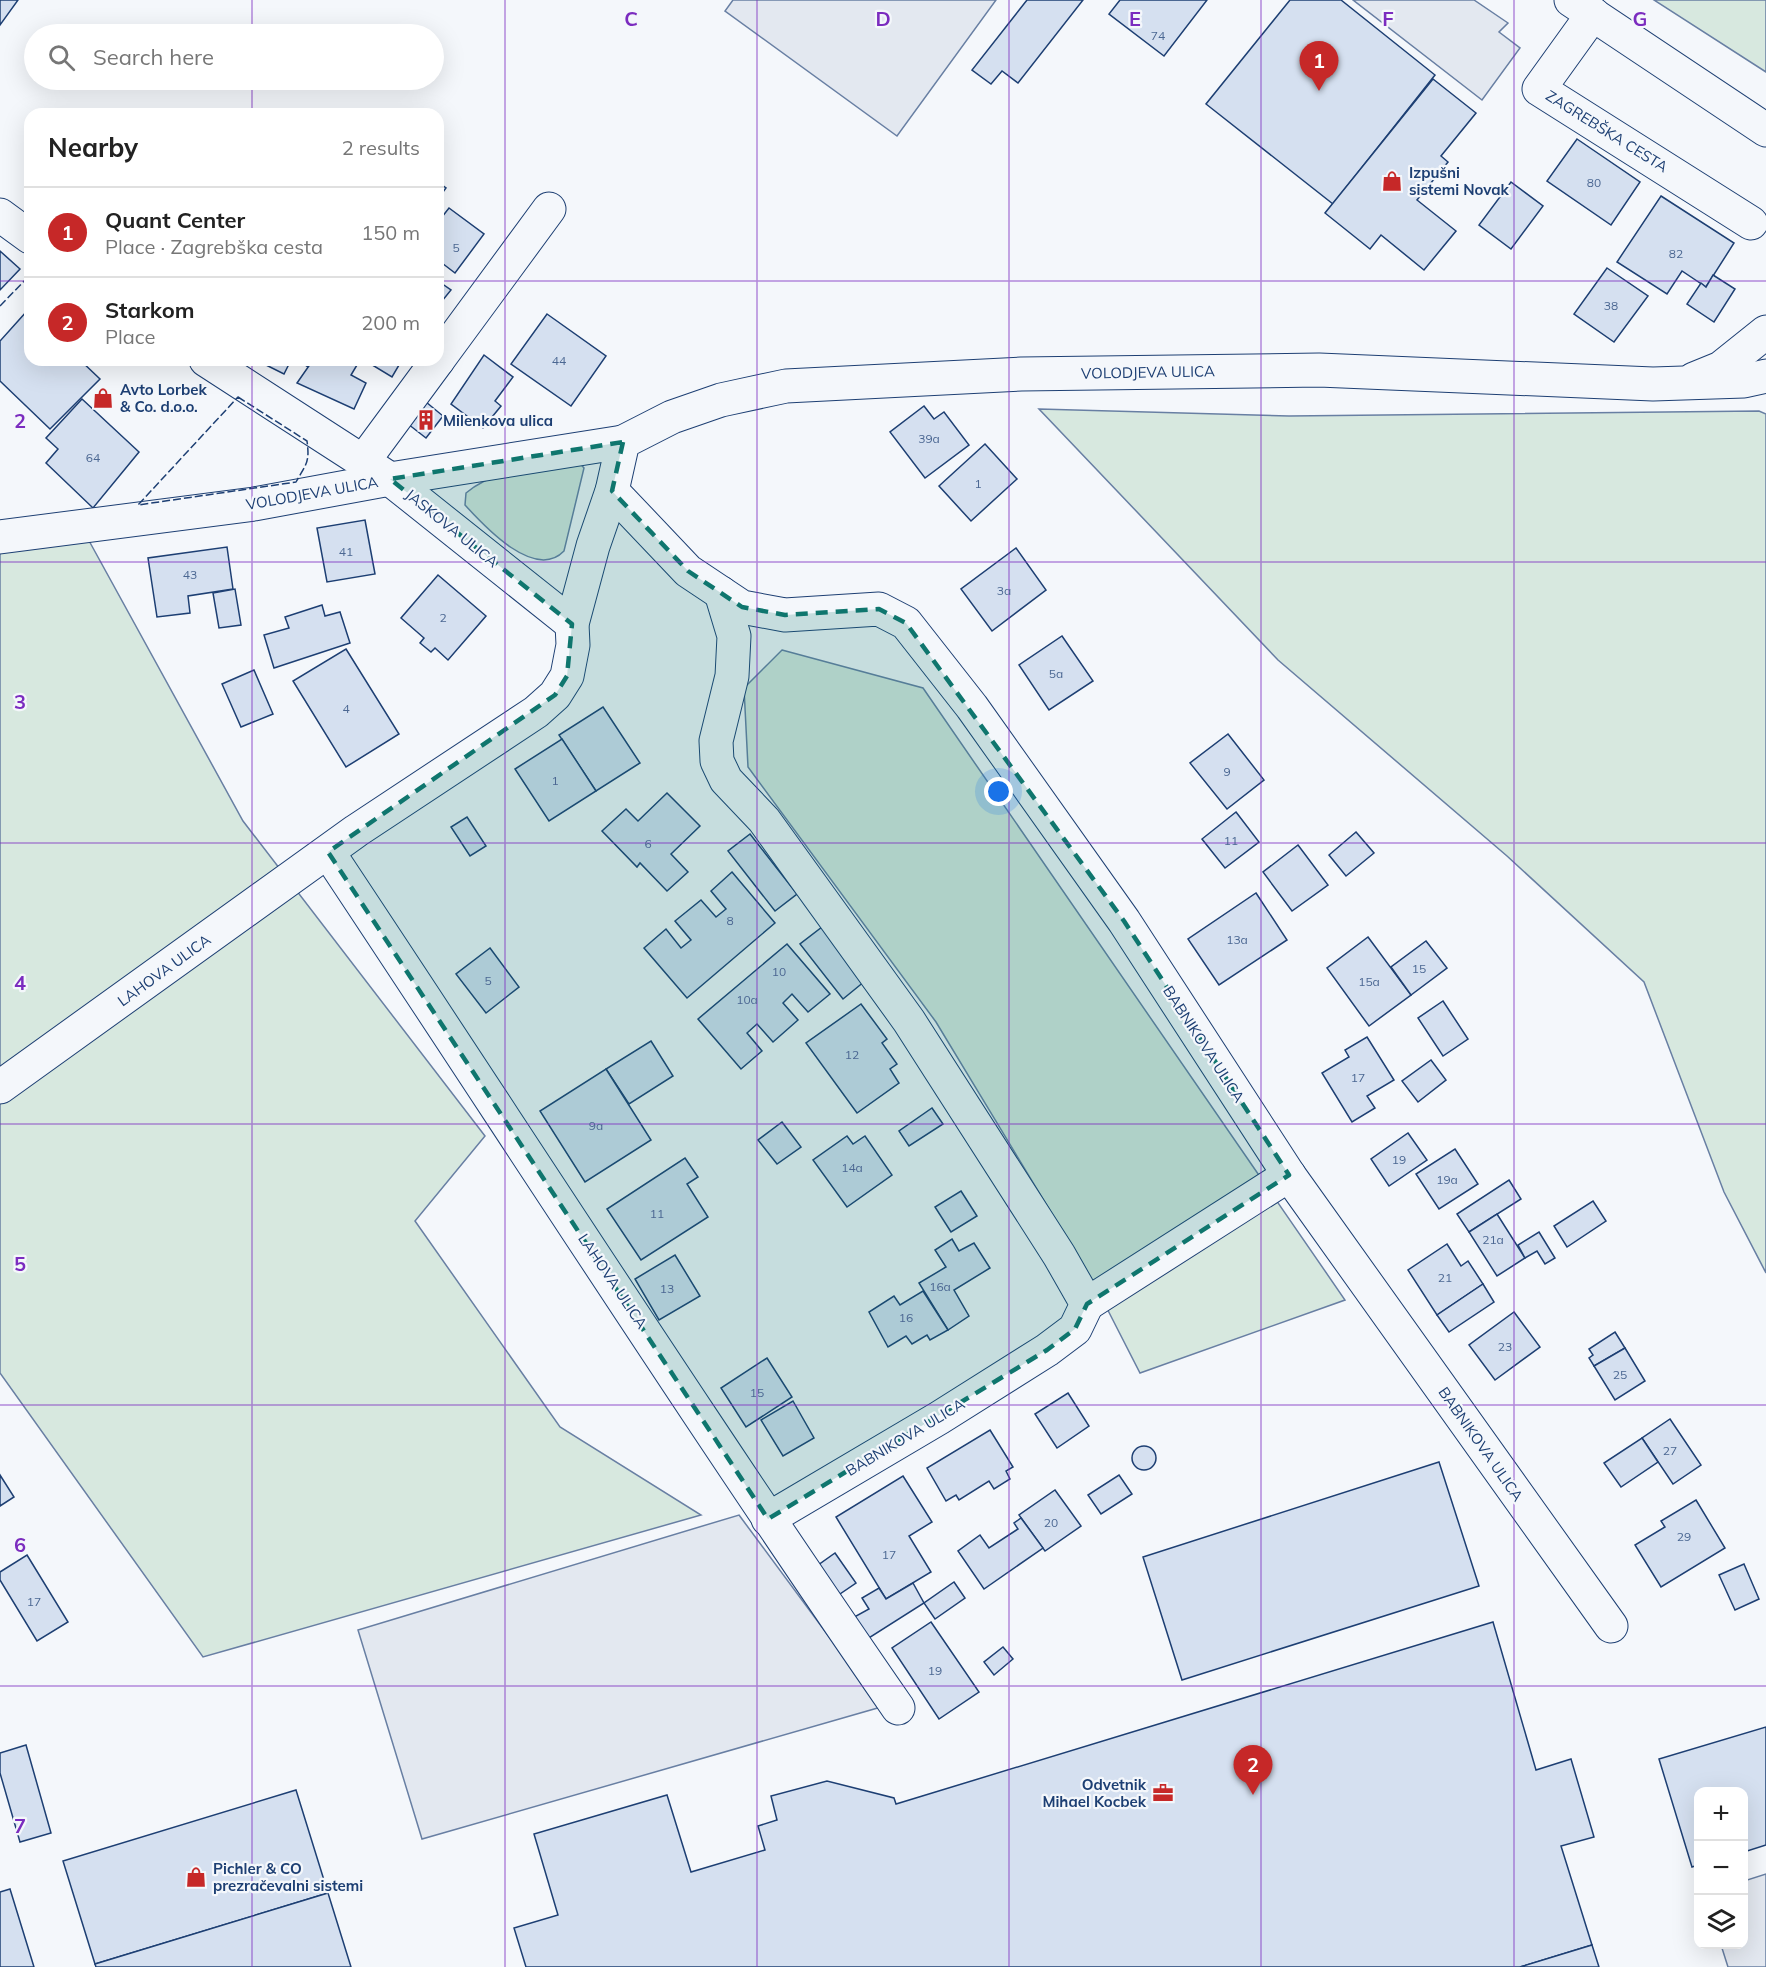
<!DOCTYPE html>
<html lang="en">
<head>
<meta charset="utf-8">
<style>
  :root { --surface:#fff; --page:#f6f6f6; --text:#222; --muted:#767676; --line:#e0e0e0; --accent:#c62828 }
  body { margin:0; font-family:Mulish,sans-serif; background:var(--page); color:var(--text) }
  .controls { position:absolute; right:18px; bottom:18px; display:grid; overflow:hidden; border-radius:12px; box-shadow:0 6px 24px #0002 }
  .controls button { width:54px; height:54px; display:grid; place-items:center; padding:0; border:0; border-bottom:2px solid var(--line); background:var(--surface); color:var(--text); font:30px sans-serif }
  .you { position:absolute; left:999px; top:792px; width:21px; height:21px; margin:-15px; border:4px solid #fff; border-radius:50%; background:#1a73e8; box-shadow:0 0 0 9px #1a73e833 }
  .badge { display:grid; place-items:center; width:39px; height:39px; border-radius:50%; background:var(--accent); color:#fff; font-size:20px; font-weight:700 }
  .pin { position:absolute; translate:-50% -50px; filter:drop-shadow(0 2px 3px #0008) }
  .pin::after { content:''; position:absolute; top:32px; width:21px; height:18px; background:inherit; clip-path:polygon(0 0,100% 0,50% 100%) }
  .list { margin:0; padding:0; list-style:none }
  h2 { display:flex; justify-content:space-between; align-items:center; height:78px; margin:0; padding:0 24px; font-size:26px }
  h2 small { font-size:20px; font-weight:400; color:var(--muted) }
  .list li { display:grid; grid-template-columns:39px 1fr auto; gap:18px; align-items:center; box-sizing:border-box; height:90px; padding:0 24px; border-top:2px solid var(--line) }
  .list b { display:block; font-size:22px; white-space:nowrap }
  .list p { margin:0; font-size:20px; white-space:nowrap; color:var(--muted) }
  .list em { font-size:20px; font-style:normal; color:var(--muted) }
  .icon { flex:none; width:33px; height:33px; fill:none; stroke:currentColor; stroke-width:2; stroke-linecap:round; stroke-linejoin:round }
  .map { position:relative; flex:none; width:1766px; height:1967px; overflow:hidden }
  .search { position:absolute; background:var(--surface); box-shadow:0 6px 24px #0002; left:24px; top:24px; width:420px; height:66px; display:flex; align-items:center; gap:15px; box-sizing:border-box; padding:0 21px; border-radius:33px; color:var(--muted); font-size:22px }
  .panel { position:absolute; background:var(--surface); box-shadow:0 6px 24px #0002; left:24px; top:108px; width:420px; height:258px; border-radius:18px }
  .map>svg:first-child { display:block }
  .green { fill:#d7e8df; stroke:#687fa3; stroke-width:1.5 }
  .parking { fill:#e3e8f0; stroke:#687fa3; stroke-width:1.5 }
  .building { fill:#d5e0f0; stroke:#1d3f73; stroke-width:1.5 }
  .lines { fill:none; stroke-linecap:round; stroke-linejoin:round }
  .minor-casing { stroke:#1d3f73; stroke-width:35 }
  .minor { stroke:#f4f7fb; stroke-width:33 }
  .fence { stroke:#1d3f73; stroke-width:1.5; stroke-dasharray:8 3; stroke-linecap:butt }
  .marked { fill:#0f766e; fill-opacity:0.2; stroke:#0f766e; stroke-width:4.5; stroke-dasharray:12 8; stroke-linejoin:round }
  .grid { fill:none; stroke:#7b2cbf; stroke-width:1.5; stroke-opacity:0.55 }
  .labels { text-anchor:middle; dominant-baseline:central; stroke-width:4.5; stroke-linejoin:round; paint-order:stroke }
  .number-label { font-size:12px; fill:#4b6792 }
  .street-label { font-size:15px; fill:#1d3f73; stroke:#f4f7fb }
  .poi-label { font-size:15px; font-weight:bold; fill:#1d3f73; stroke:#f4f7fb; text-anchor:start }
  .grid-label { font-size:20px; text-anchor:middle; font-weight:bold; fill:#7b2cbf; stroke:#f4f7fb; stroke-width:4.5; stroke-linejoin:round; paint-order:stroke }
</style>
</head>
<body>
<div class="map">
<svg width="1766" height="1967" viewBox="0 0 1766 1967">
  <rect width="100%" height="100%" fill="#f4f7fb"/>
  <g class="green">
    <path d="M1654,0H1766V72Z"/>
    <path d="M1039,409L1289,416L1759,411L1766,414V1273L1724,1192L1644,982L1507,856L1278,660Z"/>
    <path d="M576,459L584,468L564,551C535,581 485,527 465,505L466,493C495,468 540,467 576,459Z"/>
    <path d="M82,528L243,821L485,1136L415,1221L560,1427L701,1515L203,1657L0,1373V548Z"/>
    <path d="M782,650L923,688L1345,1300L1140,1373L1095,1285L936,1022L748,767L744,688Z"/>
  </g>
  <g class="parking">
    <path d="M733,0H996L897,136L725,11Z"/>
    <path d="M1353,0H1474L1508,23L1499,32L1520,48L1482,100Z"/>
    <path d="M739,1515L881,1707L422,1839L358,1630Z"/>
    <path d="M1766,1874V1967H1728L1721,1945L1744,1944V1881Z"/>
  </g>
  <g class="building">
    <path d="M0,0H18L0,25Z"/>
    <path d="M1027,0H1083L1018,83L1002,71L991,84L972,70Z"/>
    <path d="M1120,0H1207L1164,56L1109,14Z"/>
    <path d="M1290,0H1341L1435,75L1333,204L1206,104Z"/>
    <path d="M1433,79L1476,113L1441,156L1448,162L1417,200L1456,231L1424,270L1381,235L1370,249L1325,213Z"/>
    <path d="M1577,139L1640,182L1611,225L1547,181Z"/>
    <path d="M438,182L446,188L438,199Z"/>
    <path d="M1511,182L1543,206L1511,249L1479,225Z"/>
    <path d="M1661,196L1734,243L1706,287L1682,271L1667,294L1617,262Z"/>
    <path d="M449,208L484,234L455,273L438,260V222Z"/>
    <path d="M0,251L20,269L0,290Z"/>
    <path d="M1607,268L1648,296L1614,342L1574,314Z"/>
    <path d="M1713,275L1735,289L1714,322L1687,304L1701,283L1706,287Z"/>
    <path d="M438,281L451,290L438,306Z"/>
    <path d="M27,311L30,313V360H80L100,379L50,429L0,381V341Z"/>
    <path d="M547,314L606,356L571,406L511,364Z"/>
    <path d="M484,355L513,377L495,401L501,406L483,428L451,404Z"/>
    <path d="M256,360H291L284,374Z"/>
    <path d="M298,360H313L308,367Z"/>
    <path d="M313,360H360L351,375L366,383L354,409L297,383Z"/>
    <path d="M364,360H402L392,377Z"/>
    <path d="M82,399L139,452L93,508L46,463L58,449L46,438Z"/>
    <path d="M426,402L443,416L426,438L408,424Z"/>
    <path d="M924,406L934,419L944,412L969,445L925,478L890,432Z"/>
    <path d="M985,444L1017,479L971,521L939,486Z"/>
    <path d="M365,520L375,574L327,582L317,528Z"/>
    <path d="M227,547L233,589L188,596L190,613L157,617L148,558Z"/>
    <path d="M1016,548L1046,590L992,631L961,589Z"/>
    <path d="M438,575L486,616L448,660L435,648L431,652L420,643L424,638L401,618Z"/>
    <path d="M235,589L241,625L219,628L213,593Z"/>
    <path d="M322,605L325,616L340,612L350,643L274,668L264,635L289,628L285,617Z"/>
    <path d="M1062,636L1093,681L1049,710L1019,665Z"/>
    <path d="M346,649L399,734L346,767L293,681Z"/>
    <path d="M254,670L273,714L241,727L222,684Z"/>
    <path d="M603,707L640,763L596,791L559,735Z"/>
    <path d="M1228,734L1264,780L1227,809L1190,763Z"/>
    <path d="M562,739L596,791L549,821L515,769Z"/>
    <path d="M667,793L700,826L671,854L688,872L667,891L640,863L637,867L602,831L626,809L638,821Z"/>
    <path d="M1236,812L1259,842L1225,868L1202,839Z"/>
    <path d="M467,817L486,846L470,856L451,827Z"/>
    <path d="M1356,832L1374,853L1346,876L1329,855Z"/>
    <path d="M750,834L797,894L775,911L728,851Z"/>
    <path d="M1298,845L1328,885L1292,911L1263,872Z"/>
    <path d="M732,872L775,923L687,998L644,948L666,929L681,948L691,940L675,921L701,900L716,917L726,909L711,891Z"/>
    <path d="M1256,893L1287,940L1219,985L1188,939Z"/>
    <path d="M822,927L865,981L843,999L800,944Z"/>
    <path d="M1368,937L1411,995L1369,1026L1327,968Z"/>
    <path d="M1426,941L1447,968L1411,995L1391,967Z"/>
    <path d="M787,944L830,994L808,1012L792,994L783,1003L798,1020L773,1042L757,1024L747,1033L762,1051L741,1069L698,1019Z"/>
    <path d="M490,948L519,987L486,1013L456,974Z"/>
    <path d="M1443,1001L1468,1039L1443,1056L1418,1018Z"/>
    <path d="M861,1004L887,1039L882,1043L897,1064L890,1069L899,1083L857,1113L806,1043Z"/>
    <path d="M1367,1037L1394,1080L1367,1096L1375,1108L1352,1122L1322,1073L1349,1057L1345,1050Z"/>
    <path d="M651,1041L673,1076L629,1104L606,1069Z"/>
    <path d="M1431,1060L1446,1080L1418,1102L1402,1081Z"/>
    <path d="M606,1069L651,1140L585,1182L540,1111Z"/>
    <path d="M932,1108L943,1124L909,1146L899,1131Z"/>
    <path d="M782,1122L801,1147L777,1164L758,1140Z"/>
    <path d="M1408,1133L1427,1160L1389,1186L1371,1159Z"/>
    <path d="M847,1136L853,1144L865,1136L892,1175L847,1207L813,1160Z"/>
    <path d="M1455,1149L1478,1184L1439,1209L1416,1174Z"/>
    <path d="M685,1158L698,1177L687,1184L708,1217L641,1260L607,1209Z"/>
    <path d="M1509,1180L1521,1199L1469,1232L1457,1214Z"/>
    <path d="M961,1191L977,1216L951,1232L935,1207Z"/>
    <path d="M1593,1201L1606,1221L1567,1247L1554,1226Z"/>
    <path d="M1497,1214L1525,1258L1497,1276L1469,1232Z"/>
    <path d="M1539,1232L1555,1258L1545,1264L1537,1251L1525,1258L1518,1245Z"/>
    <path d="M952,1239L959,1251L974,1243L990,1268L954,1290L969,1316L948,1330L919,1283L946,1267L935,1250Z"/>
    <path d="M1447,1244L1461,1266L1468,1261L1483,1284L1437,1315L1408,1270Z"/>
    <path d="M675,1255L700,1296L659,1320L635,1279Z"/>
    <path d="M1483,1284L1494,1302L1449,1332L1437,1315Z"/>
    <path d="M923,1291L948,1330L930,1340L927,1335L912,1344L906,1336L888,1347L869,1312L894,1296L900,1305Z"/>
    <path d="M1514,1312L1540,1347L1495,1380L1469,1345Z"/>
    <path d="M1615,1332L1625,1348L1594,1366L1589,1358L1593,1355L1589,1349Z"/>
    <path d="M1625,1348L1645,1381L1615,1400L1594,1366Z"/>
    <path d="M767,1358L792,1397L746,1427L721,1388Z"/>
    <path d="M1068,1393L1089,1426L1057,1448L1035,1414Z"/>
    <path d="M793,1401L814,1438L783,1456L761,1420Z"/>
    <path d="M1670,1419L1701,1465L1673,1484L1642,1438Z"/>
    <path d="M990,1430L1013,1467L1006,1471L1010,1479L994,1489L989,1481L959,1500L956,1495L946,1501L927,1468Z"/>
    <path d="M1642,1438L1658,1462L1621,1487L1604,1463Z"/>
    <circle cx="1144" cy="1458" r="12"/>
    <path d="M1439,1462L1479,1586L1182,1680L1143,1557Z"/>
    <path d="M0,1475L14,1497L0,1506Z"/>
    <path d="M1119,1475L1132,1494L1101,1514L1088,1495Z"/>
    <path d="M903,1476L932,1522L909,1536L931,1572L886,1599L836,1517Z"/>
    <path d="M1055,1490L1081,1526L1045,1551L1019,1515Z"/>
    <path d="M1696,1500L1725,1548L1661,1587L1635,1545L1665,1527L1661,1521Z"/>
    <path d="M1021,1518L1043,1548L984,1589L958,1551L980,1535L989,1548L1018,1529L1014,1523Z"/>
    <path d="M835,1553L856,1583L834,1598L814,1568Z"/>
    <path d="M27,1555L68,1622L37,1641L0,1580V1572Z"/>
    <path d="M1744,1564L1759,1599L1735,1610L1719,1575Z"/>
    <path d="M954,1582L965,1598L935,1619L924,1603Z"/>
    <path d="M913,1583L924,1603L861,1643L847,1621L869,1609L862,1598L879,1588L886,1599Z"/>
    <path d="M931,1622L979,1692L939,1719L892,1648Z"/>
    <path d="M1493,1622L1536,1770L1571,1759L1594,1837L1561,1846L1592,1945L1520,1967H526L514,1928L558,1915L534,1834L667,1795L691,1872L765,1850L758,1826L777,1820L771,1796L827,1781L894,1798L896,1804Z"/>
    <path d="M1003,1647L1013,1659L994,1675L984,1662Z"/>
    <path d="M1766,1727V1845L1744,1852V1792H1698V1865L1692,1867L1659,1759Z"/>
    <path d="M26,1745L51,1833L20,1842L0,1773V1753Z"/>
    <path d="M296,1790L328,1893L95,1964L63,1861Z"/>
    <path d="M10,1889L34,1967H0V1892Z"/>
    <path d="M328,1893L351,1967H96L95,1964Z"/>
    <path d="M1592,1945L1599,1967H1520Z"/>
  </g>
  <g class="lines">
    <g class="minor-casing">
      <g id="minor">
        <path d="M1571,0L1766,130"/>
        <path d="M1593,14L1539,89L1751,223"/>
        <path d="M0,215L30,237"/>
        <path d="M206,360L390,479L572,624"/>
        <path d="M438,360L549,209"/>
        <path d="M1694,379L1721,368L1766,332"/>
        <path d="M362,463L438,360"/>
        <path d="M612,491L688,571L742,607L785,615L879,609L906,623L972,707L1124,921L1289,1175L1611,1626"/>
        <path d="M0,537L254,504L390,479L623,442"/>
        <path d="M721,593L734,636L732,676L716,741L717,761L726,780L764,820L909,1021L1059,1255L1087,1304L1075,1329L1047,1350L939,1418L768,1519"/>
        <path d="M328,852C518,1138 703,1426 898,1708"/>
        <path d="M0,1087L356,831L536,712L555,695L567,676L573,645L572,624L593,546L612,491L623,442L672,417L721,400L786,386L1021,374L1319,370L1653,384L1744,381L1766,376"/>
        <path d="M1087,1304L1289,1175"/>
      </g>
    </g>
    <use href="#minor" class="minor"/>
    <g class="fence">
      <path d="M0,306L30,275"/>
      <path d="M238,397L307,441C310,463 306,464 296,482L138,505Z"/>
    </g>
  </g>
  <path class="marked" d="M623,442L612,491L688,571L742,607L785,615L879,609L906,623L1124,921L1289,1175L1087,1304L1075,1329L1047,1350L768,1519L328,852L555,695L567,676L572,624L390,479Z"/>
  <path class="grid" d="M252,0V34M505,0V1967M757,0V1967M1009,0V1967M1261,0V1967M1514,0V1967M252,80V114M0,281H30M438,281H1766M252,360V1967M0,562H1766M0,843H1766M0,1124H1766M0,1405H1766M0,1686H1766"/>
  <defs>
    <g id="shop-bare" transform="scale(1.62)"><path d="M-5-2.5h2.3a2.7 3.5 0 0 1 5.4 0H5L5.5 6h-11ZM-1.5-2.5h3a1.5 2.3 0 0 0-3 0Z" fill="#c62828" stroke="#f4f7fb" stroke-width="2.5" paint-order="stroke"/></g>
    <g id="building-bare" transform="scale(1.62)"><path d="M-4-6H4V6H1V3H-1V6H-4ZM-2.5-4.3h1.7v1.8h-1.7ZM.8-4.3h1.7v1.8H.8ZM-2.5-1h1.7V.8h-1.7ZM.8-1h1.7V.8H.8Z" fill="#c62828" stroke="#f4f7fb" stroke-width="2.5" paint-order="stroke"/></g>
    <g id="office-bare" transform="scale(1.62)"><path d="M-6-3h4V-5.5h4V-3h4V5H-6ZM-1-4.5V-3h2v-1.5ZM-6 0V1H6V0Z" fill="#c62828" stroke="#f4f7fb" stroke-width="2.5" paint-order="stroke"/></g>
  </defs>
  <g fill-rule="evenodd">
    <use href="#shop-bare" x="1392" y="181"/>
    <use href="#shop-bare" x="103" y="398"/>
    <use href="#building-bare" x="426" y="420"/>
    <use href="#office-bare" x="1163" y="1793"/>
    <use href="#shop-bare" x="196" y="1877"/>
  </g>
  <g class="labels">
    <g class="number-label">
      <text x="1158" y="35">74</text>
      <text x="1594" y="182">80</text>
      <text x="456" y="247">5</text>
      <text x="1676" y="253">82</text>
      <text x="1611" y="305">38</text>
      <text x="559" y="360">44</text>
      <text x="929" y="438">39a</text>
      <text x="93" y="457">64</text>
      <text x="978" y="483">1</text>
      <text x="346" y="551">41</text>
      <text x="190" y="574">43</text>
      <text x="1004" y="590">3a</text>
      <text x="443" y="617">2</text>
      <text x="1056" y="673">5a</text>
      <text x="346" y="708">4</text>
      <text x="1227" y="771">9</text>
      <text x="555" y="780">1</text>
      <text x="1231" y="840">11</text>
      <text x="648" y="843">6</text>
      <text x="730" y="920">8</text>
      <text x="1237" y="939">13a</text>
      <text x="1419" y="968">15</text>
      <text x="779" y="971">10</text>
      <text x="488" y="980">5</text>
      <text x="1369" y="981">15a</text>
      <text x="747" y="999">10a</text>
      <text x="852" y="1054">12</text>
      <text x="1358" y="1077">17</text>
      <text x="596" y="1125">9a</text>
      <text x="1399" y="1159">19</text>
      <text x="852" y="1167">14a</text>
      <text x="1447" y="1179">19a</text>
      <text x="657" y="1213">11</text>
      <text x="1493" y="1239">21a</text>
      <text x="1445" y="1277">21</text>
      <text x="940" y="1286">16a</text>
      <text x="667" y="1288">13</text>
      <text x="906" y="1317">16</text>
      <text x="1505" y="1346">23</text>
      <text x="1620" y="1374">25</text>
      <text x="757" y="1392">15</text>
      <text x="1670" y="1450">27</text>
      <text x="1051" y="1522">20</text>
      <text x="1684" y="1536">29</text>
      <text x="889" y="1554">17</text>
      <text x="34" y="1601">17</text>
      <text x="935" y="1670">19</text>
    </g>
    <g class="street-label">
      <text transform="translate(1607 131) rotate(32)">ZAGREBŠKA CESTA</text>
      <text transform="translate(1148 372) rotate(-1)">VOLODJEVA ULICA</text>
      <text transform="translate(312 493) rotate(-10)">VOLODJEVA ULICA</text>
      <text transform="translate(452 528) rotate(39)">JASKOVA ULICA</text>
      <text transform="translate(164 970) rotate(-36)">LAHOVA ULICA</text>
      <text transform="translate(1204 1044) rotate(57)">BABNIKOVA ULICA</text>
      <text transform="translate(613 1281) rotate(56)">LAHOVA ULICA</text>
      <text transform="translate(905 1437) rotate(-31)">BABNIKOVA ULICA</text>
      <text transform="translate(1481 1444) rotate(55)">BABNIKOVA ULICA</text>
    </g>
    <g class="poi-label">
      <text x="1409" y="172">Izpušni<tspan x="1409" dy="17">sistemi Novak</tspan></text>
      <text x="120" y="389">Avto Lorbek<tspan x="120" dy="17">&amp; Co. d.o.o.</tspan></text>
      <text x="443" y="420">Milenkova ulica</text>
      <text x="1146" y="1784" text-anchor="end">Odvetnik<tspan x="1146" dy="17">Mihael Kocbek</tspan></text>
      <text x="213" y="1868">Pichler &amp; CO<tspan x="213" dy="17">prezračevalni sistemi</tspan></text>
    </g>
  </g>
  <g class="grid-label">
    <text x="631" y="26">C</text>
    <text x="883" y="26">D</text>
    <text x="1135" y="26">E</text>
    <text x="1388" y="26">F</text>
    <text x="1640" y="26">G</text>
    <text x="20" y="428">2</text>
    <text x="20" y="709">3</text>
    <text x="20" y="990">4</text>
    <text x="20" y="1271">5</text>
    <text x="20" y="1552">6</text>
    <text x="20" y="1833">7</text>
  </g>
</svg>
<div class="controls">
<button>+</button>
<button>−</button>
<button><svg class="icon" aria-label="layers" viewBox="0 0 24 24"><path d="M12 4l9 5-9 5-9-5zM3 14l9 5 9-5"/></svg></button>
</div>
<div class="you"></div>
<div class="pin badge" style="left:1319px;top:91px">1</div>
<div class="pin badge" style="left:1253px;top:1795px">2</div>
<div class="search"><svg class="icon" aria-label="search" viewBox="0 0 24 24"><circle cx="10" cy="10" r="6"/><path d="M15 15l6 6"/></svg>Search here</div>
<section class="panel">
<h2>Nearby<small>2 results</small></h2>
<ul class="list">
<li><span class="badge">1</span><div><b>Quant Center</b><p>Place · Zagrebška cesta</p></div><em>150 m</em></li>
<li><span class="badge">2</span><div><b>Starkom</b><p>Place</p></div><em>200 m</em></li>
</ul>
</section>
</div>
</body>
</html>
